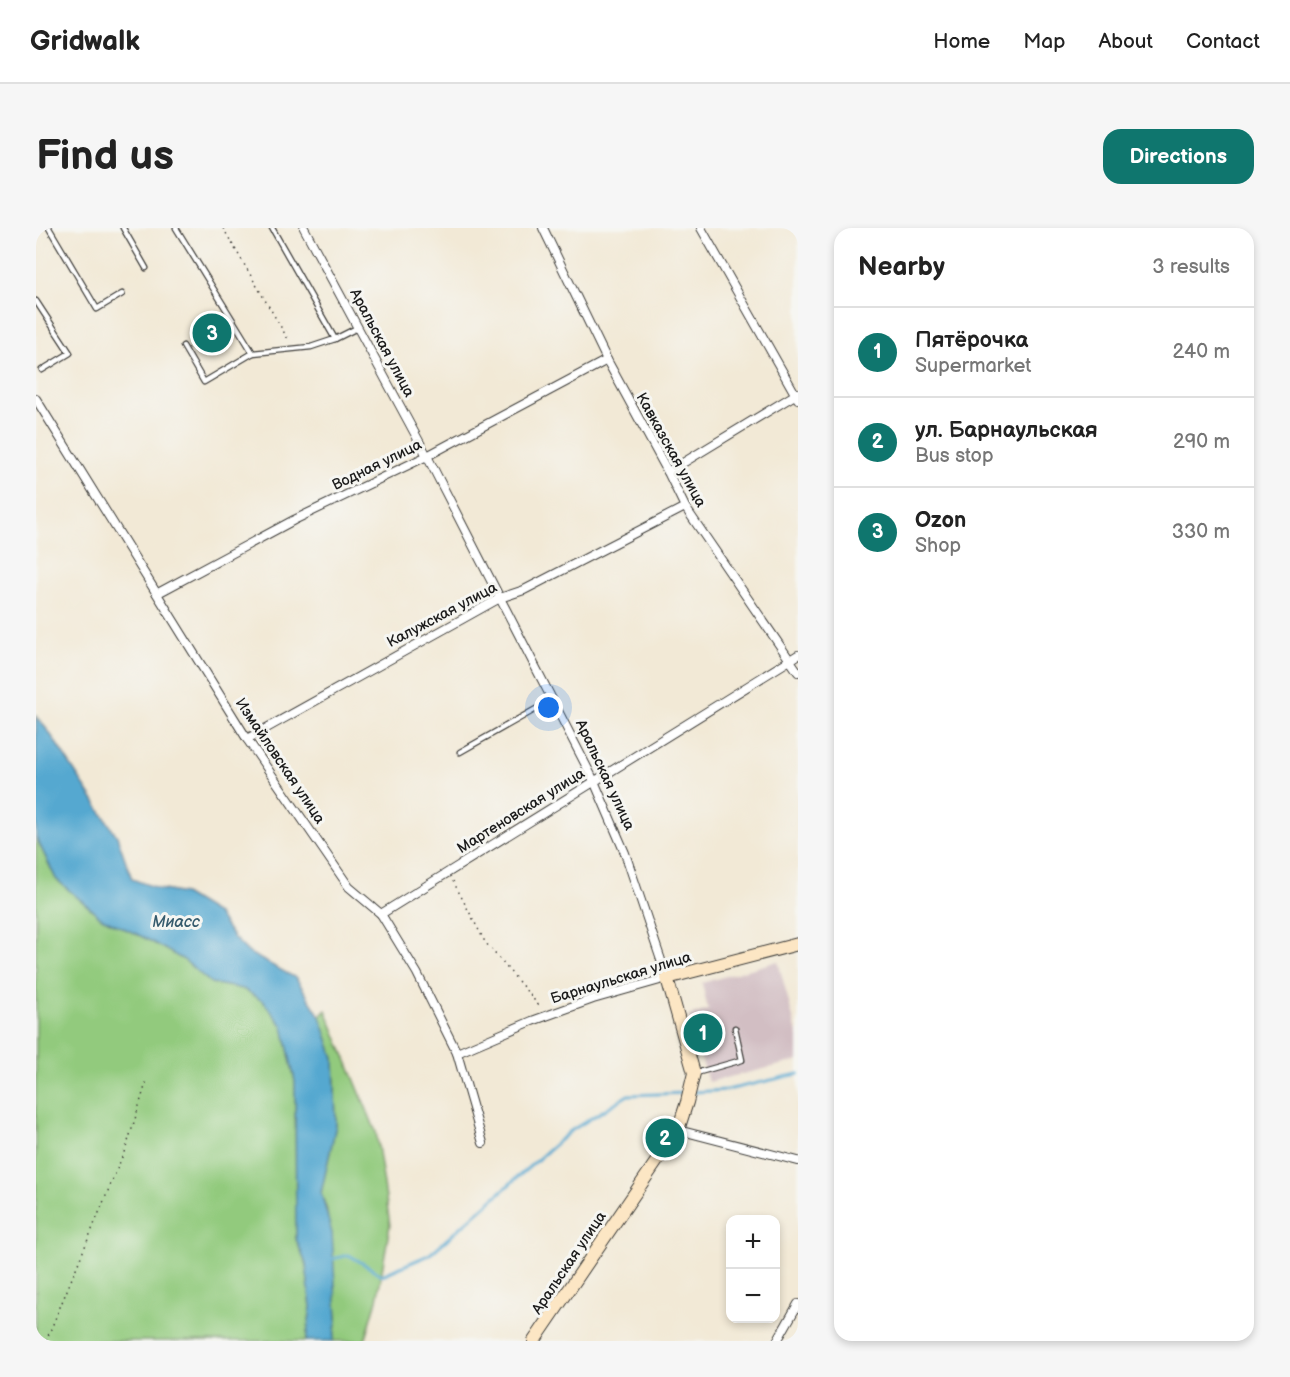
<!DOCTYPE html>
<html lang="en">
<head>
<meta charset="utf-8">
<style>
  :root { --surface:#fff; --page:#f6f6f6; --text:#222; --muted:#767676; --line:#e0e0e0; --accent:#0f766e }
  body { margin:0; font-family:"Balsamiq Sans",sans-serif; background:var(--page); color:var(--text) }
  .controls { position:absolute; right:18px; bottom:18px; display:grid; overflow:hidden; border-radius:12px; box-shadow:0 3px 9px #0003 }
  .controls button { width:54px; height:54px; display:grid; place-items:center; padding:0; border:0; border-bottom:2px solid var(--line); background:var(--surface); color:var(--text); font:30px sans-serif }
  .you { position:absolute; left:513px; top:480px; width:21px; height:21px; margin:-15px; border:4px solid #fff; border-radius:50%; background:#1a73e8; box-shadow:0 0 0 9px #1a73e833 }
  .badge { display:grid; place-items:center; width:39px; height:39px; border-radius:50%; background:var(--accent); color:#fff; font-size:20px; font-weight:700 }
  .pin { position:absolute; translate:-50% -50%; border:3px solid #fff; box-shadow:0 2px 6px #0006 }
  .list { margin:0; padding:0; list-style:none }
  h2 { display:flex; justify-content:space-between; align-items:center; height:78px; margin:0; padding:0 24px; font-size:26px }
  h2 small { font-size:20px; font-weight:400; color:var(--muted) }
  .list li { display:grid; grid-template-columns:39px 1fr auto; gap:18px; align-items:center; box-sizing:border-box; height:90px; padding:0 24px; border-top:2px solid var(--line) }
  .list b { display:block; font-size:22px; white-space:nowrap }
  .list p { margin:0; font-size:20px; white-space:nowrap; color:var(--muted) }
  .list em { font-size:20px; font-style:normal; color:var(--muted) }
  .map { position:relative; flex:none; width:762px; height:1113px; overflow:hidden; border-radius:18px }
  header { display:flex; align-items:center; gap:36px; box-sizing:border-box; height:84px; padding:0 30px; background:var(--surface); border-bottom:2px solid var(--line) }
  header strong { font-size:28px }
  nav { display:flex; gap:33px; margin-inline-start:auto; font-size:21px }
  .intro { display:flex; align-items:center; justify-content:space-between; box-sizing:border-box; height:144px; padding:0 36px }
  h1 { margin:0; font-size:42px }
  .button { padding:15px 27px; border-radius:18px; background:var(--accent); color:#fff; font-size:21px; font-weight:700 }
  main { display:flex; gap:36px; padding:0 36px }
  aside { flex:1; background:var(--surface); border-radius:18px; box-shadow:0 3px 9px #0003 }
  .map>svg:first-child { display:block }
  .industrial { fill:#d2bec3 }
  .green { fill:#92ca7d; stroke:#57734c; stroke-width:1.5 }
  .water { fill:#55a8d0; stroke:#386276; stroke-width:1.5 }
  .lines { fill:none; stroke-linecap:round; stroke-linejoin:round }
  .stream { stroke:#55a8d0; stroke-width:3 }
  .lane-casing { stroke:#3c3b38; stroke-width:7 }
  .street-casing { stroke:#3c3b38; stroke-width:10 }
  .secondary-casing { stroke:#3c3b38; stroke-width:14 }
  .path { stroke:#3c3b38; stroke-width:1.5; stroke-dasharray:1.5 4.5; stroke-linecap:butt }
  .lane { stroke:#fff; stroke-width:4.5 }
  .street { stroke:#fff; stroke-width:8 }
  .secondary { stroke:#fce6c4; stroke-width:12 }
  .labels { text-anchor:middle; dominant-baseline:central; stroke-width:6; stroke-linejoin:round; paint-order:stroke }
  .street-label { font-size:15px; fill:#1c1c1c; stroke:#f6f6f2 }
  .water-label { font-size:16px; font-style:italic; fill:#365b6d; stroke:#f6f6f2 }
</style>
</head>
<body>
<header>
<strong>Gridwalk</strong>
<nav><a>Home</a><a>Map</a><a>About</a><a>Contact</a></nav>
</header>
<div class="intro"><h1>Find us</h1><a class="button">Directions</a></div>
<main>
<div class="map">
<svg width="762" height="1113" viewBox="0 0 762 1113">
  <rect width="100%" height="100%" fill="#f6f6f2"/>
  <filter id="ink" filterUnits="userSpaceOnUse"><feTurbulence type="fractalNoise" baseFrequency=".0167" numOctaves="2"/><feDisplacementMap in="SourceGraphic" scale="12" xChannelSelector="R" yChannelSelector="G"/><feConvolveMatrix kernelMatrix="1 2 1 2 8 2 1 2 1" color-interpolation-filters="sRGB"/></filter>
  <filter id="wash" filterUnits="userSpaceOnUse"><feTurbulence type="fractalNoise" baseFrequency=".008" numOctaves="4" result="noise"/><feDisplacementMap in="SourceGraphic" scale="24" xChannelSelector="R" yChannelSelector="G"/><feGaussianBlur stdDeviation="1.35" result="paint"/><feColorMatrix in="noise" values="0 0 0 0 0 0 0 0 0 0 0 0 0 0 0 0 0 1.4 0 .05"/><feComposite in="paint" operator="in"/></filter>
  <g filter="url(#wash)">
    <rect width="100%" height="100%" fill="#f2e9d6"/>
    <path class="industrial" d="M742,733L762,809V833L672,854L653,788L672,782L666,755Z"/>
    <g class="green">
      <path d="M0,609L20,651L66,690L109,710L148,732L175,755L207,761L227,773L247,798L259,853L260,1011L270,1036L275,1079L270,1113H0Z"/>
      <path d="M290,782L340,904L354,997L341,1072L329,1113H297L301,1091L291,982L285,965L300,897L298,831L284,788Z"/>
    </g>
    <path class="water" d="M0,488L13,504L81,608L96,651L123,661L148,666L181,686L198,710L213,725L260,750L284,788L298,830L300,897L285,965L296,1005L301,1091L297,1113H270L275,1079L270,1036L260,1011L259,853L247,798L227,773L207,761L175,755L148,732L109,710L66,690L20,651L0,609Z"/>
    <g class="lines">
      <g class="stream">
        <path d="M658,864L691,862L762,846"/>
        <path d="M296,1031L313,1027L346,1047L393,1027L533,904L592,867L651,865"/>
      </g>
    </g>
  </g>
  <g filter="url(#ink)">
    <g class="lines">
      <g class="lane-casing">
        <g id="lane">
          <path d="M13,0L61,81L86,66"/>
          <path d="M87,0L110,40"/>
          <path d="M140,0L217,125L275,119L299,111L321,100"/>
          <path d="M236,0L299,111"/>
          <path d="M0,73L34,125L6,142"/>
          <path d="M147,118L168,154L217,125"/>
          <path d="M424,524L516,472"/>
          <path d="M660,845L706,832L699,800"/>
        </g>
      </g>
      <g class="street-casing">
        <g id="street">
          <path d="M268,0L391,228L558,553L589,625L631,750L557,771L496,793L421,825"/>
          <path d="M507,0L571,132L632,244L649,279L762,444"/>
          <path d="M665,0L762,171"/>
          <path d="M0,171L211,511L313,659L345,686L381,745L421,825L447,915"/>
          <path d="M632,244L762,165"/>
          <path d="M122,365L258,292L391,228L571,132"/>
          <path d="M211,511L464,370L488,362L649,279"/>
          <path d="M345,686L762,427"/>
          <path d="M642,902L762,933"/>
          <path d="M741,1113L762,1076"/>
        </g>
      </g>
      <g class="secondary-casing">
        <path id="secondary" d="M498,1113L642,902L651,874L658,845L631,750L762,716"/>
      </g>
      <g class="path">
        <path d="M187,0L253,113"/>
        <path d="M417,653L449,714L504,779"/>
        <path d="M10,1113L91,917L111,852"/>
      </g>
      <use href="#lane" class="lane"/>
      <use href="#street" class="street"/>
      <use href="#secondary" class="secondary"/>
    </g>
  </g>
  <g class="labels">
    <g class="street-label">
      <text transform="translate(346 115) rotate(62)">Аральская улица</text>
      <text transform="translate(635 222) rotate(61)">Кавказская улица</text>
      <text transform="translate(341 237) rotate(-26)">Водная улица</text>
      <text transform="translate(406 387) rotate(-28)">Калужская улица</text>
      <text transform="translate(244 533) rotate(56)">Измайловская улица</text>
      <text transform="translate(569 547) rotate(65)">Аральская улица</text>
      <text transform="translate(485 583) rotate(-32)">Мартеновская улица</text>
      <text transform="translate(585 750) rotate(-17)">Барнаульская улица</text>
      <text transform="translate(533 1035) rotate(-56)">Аральская улица</text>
    </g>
    <g class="water-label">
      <text x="140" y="694">Миасс</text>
    </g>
  </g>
</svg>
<div class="controls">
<button>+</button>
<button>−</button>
</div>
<div class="you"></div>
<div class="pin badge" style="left:667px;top:805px">1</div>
<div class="pin badge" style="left:629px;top:910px">2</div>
<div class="pin badge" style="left:176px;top:105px">3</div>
</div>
<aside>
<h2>Nearby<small>3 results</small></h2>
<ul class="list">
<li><span class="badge">1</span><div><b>Пятёрочка</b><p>Supermarket</p></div><em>240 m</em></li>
<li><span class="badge">2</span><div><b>ул. Барнаульская</b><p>Bus stop</p></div><em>290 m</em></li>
<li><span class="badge">3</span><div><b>Ozon</b><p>Shop</p></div><em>330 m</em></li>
</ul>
</aside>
</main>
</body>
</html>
